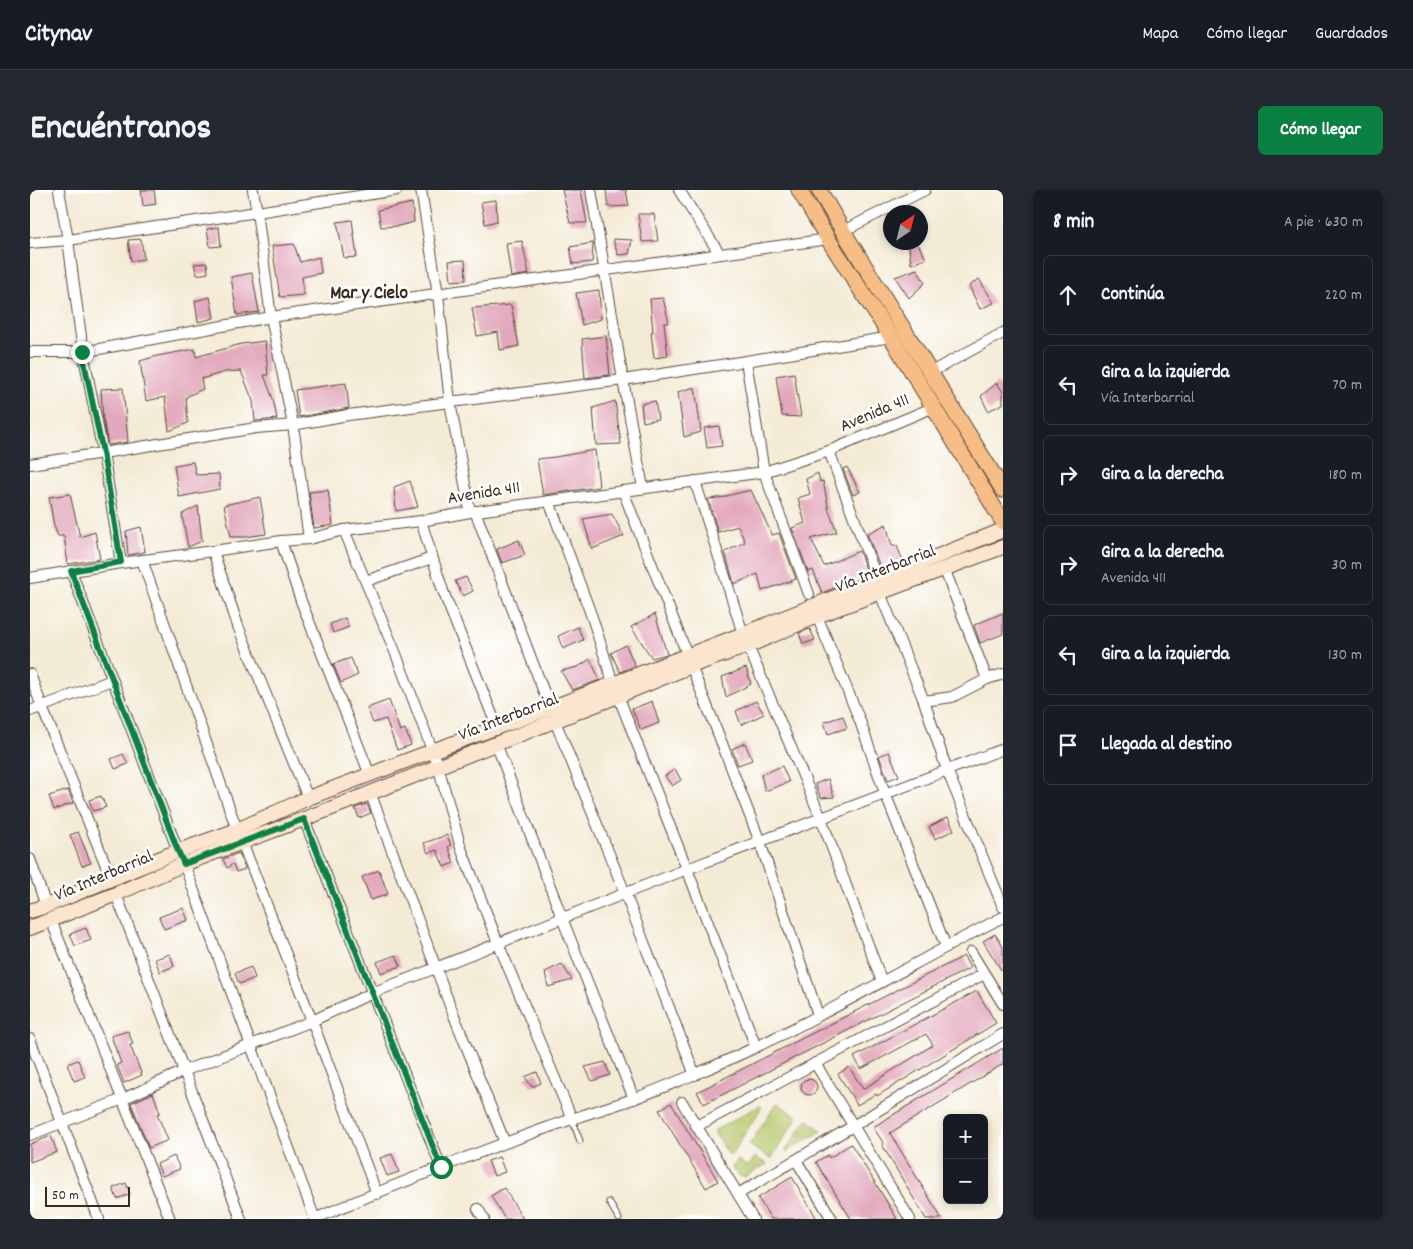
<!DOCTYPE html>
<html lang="es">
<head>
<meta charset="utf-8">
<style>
  :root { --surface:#171b24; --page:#242831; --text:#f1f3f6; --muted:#9ea1a6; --line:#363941; --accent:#0b8043 }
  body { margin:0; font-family:Dekko,sans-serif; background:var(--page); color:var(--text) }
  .controls { position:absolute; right:15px; bottom:15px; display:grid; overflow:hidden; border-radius:8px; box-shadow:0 2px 8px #0003 }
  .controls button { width:45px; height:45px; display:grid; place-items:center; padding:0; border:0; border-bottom:1px solid var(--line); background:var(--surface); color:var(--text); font:25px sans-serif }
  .compass { position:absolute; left:853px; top:15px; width:45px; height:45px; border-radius:50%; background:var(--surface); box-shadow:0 2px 8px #0003; rotate:35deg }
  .scale { position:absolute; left:15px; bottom:12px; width:85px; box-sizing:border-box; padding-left:5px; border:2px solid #3b2a1e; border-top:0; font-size:14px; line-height:18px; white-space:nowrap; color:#3b2a1e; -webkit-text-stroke:4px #fff; paint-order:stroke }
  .stop { position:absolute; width:15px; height:15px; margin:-11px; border:4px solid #0b8043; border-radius:50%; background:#fff }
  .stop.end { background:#0b8043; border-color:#fff; box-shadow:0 1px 5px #0008 }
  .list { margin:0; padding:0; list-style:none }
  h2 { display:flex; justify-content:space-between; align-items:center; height:65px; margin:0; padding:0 20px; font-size:21px }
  h2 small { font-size:16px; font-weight:400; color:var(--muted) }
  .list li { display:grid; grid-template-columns:32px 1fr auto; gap:15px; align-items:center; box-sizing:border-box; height:80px; margin:0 10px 10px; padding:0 10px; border:1px solid var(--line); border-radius:8px }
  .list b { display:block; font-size:19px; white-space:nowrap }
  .list p { margin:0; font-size:16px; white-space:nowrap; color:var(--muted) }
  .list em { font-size:16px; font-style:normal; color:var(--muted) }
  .icon { flex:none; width:28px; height:28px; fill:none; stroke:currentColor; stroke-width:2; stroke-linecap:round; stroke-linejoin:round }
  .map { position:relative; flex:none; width:973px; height:1029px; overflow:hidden; border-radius:8px }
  header { display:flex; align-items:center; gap:30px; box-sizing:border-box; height:70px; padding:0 25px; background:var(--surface); border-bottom:1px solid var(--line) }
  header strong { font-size:24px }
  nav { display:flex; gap:28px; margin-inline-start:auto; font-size:18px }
  .intro { display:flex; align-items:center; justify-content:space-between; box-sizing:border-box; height:120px; padding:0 30px }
  h1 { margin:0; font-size:35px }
  .button { padding:12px 22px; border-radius:8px; background:var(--accent); color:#fff; font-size:18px; font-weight:700 }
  main { display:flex; gap:30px; padding:0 30px }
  aside { flex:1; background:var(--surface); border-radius:8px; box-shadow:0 2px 8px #0003 }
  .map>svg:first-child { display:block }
  .grass { fill:url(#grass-tufts); stroke:#787844 }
  .garden { fill:#b6c669; stroke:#787844 }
  .building { fill:#e2a8bb }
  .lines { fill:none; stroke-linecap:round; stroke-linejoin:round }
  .service-casing { stroke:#57473a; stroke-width:7 }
  .minor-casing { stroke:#57473a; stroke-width:12 }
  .secondary-casing { stroke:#57473a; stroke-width:16 }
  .primary-casing { stroke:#57473a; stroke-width:17 }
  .service { stroke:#fff; stroke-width:5 }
  .minor { stroke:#fff; stroke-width:10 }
  .secondary { stroke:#fbe5cf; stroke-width:14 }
  .primary { stroke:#f6be86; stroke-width:15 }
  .route { stroke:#0b8043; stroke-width:6 }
  .labels { text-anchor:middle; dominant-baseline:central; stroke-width:5; stroke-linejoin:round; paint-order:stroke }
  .street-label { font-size:18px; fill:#3b2a1e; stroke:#fff }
  .neighbourhood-label { font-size:19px; font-weight:bold; fill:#3b2a1e; stroke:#fff }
</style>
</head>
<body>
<header>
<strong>Citynav</strong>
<nav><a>Mapa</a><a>Cómo llegar</a><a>Guardados</a></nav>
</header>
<div class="intro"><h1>Encuéntranos</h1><a class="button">Cómo llegar</a></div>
<main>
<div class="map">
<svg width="973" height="1029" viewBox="0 0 973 1029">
  <defs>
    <pattern id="grass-tufts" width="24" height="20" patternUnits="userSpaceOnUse" patternTransform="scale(1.25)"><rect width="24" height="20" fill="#b6c669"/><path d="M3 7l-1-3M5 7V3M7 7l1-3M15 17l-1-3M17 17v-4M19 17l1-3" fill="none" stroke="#9daa5b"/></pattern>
  </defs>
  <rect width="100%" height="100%" fill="#fff"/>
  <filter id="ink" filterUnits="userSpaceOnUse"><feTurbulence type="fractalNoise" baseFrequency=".02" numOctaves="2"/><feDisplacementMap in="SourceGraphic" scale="10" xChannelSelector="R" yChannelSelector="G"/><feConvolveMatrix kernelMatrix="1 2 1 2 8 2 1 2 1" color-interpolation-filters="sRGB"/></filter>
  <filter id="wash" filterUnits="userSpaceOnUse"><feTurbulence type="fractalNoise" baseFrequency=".0096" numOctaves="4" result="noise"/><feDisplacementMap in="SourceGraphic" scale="20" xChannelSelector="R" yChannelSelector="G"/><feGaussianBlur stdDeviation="1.12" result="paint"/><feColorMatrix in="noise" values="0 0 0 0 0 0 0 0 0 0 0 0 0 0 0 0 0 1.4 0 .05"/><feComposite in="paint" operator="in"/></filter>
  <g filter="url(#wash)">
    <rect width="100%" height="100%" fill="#f4ebd6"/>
    <g class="grass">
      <path d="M729,916L731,917L730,920L702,964L699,965L685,944V940Z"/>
      <path d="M777,929L792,941L756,962V960Z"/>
      <path d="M725,967L737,974L715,987C709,987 705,983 702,978L708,970L718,977Z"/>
    </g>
    <path class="garden" d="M747,913L768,927L741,969L719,955Z"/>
    <g id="blocks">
      <g class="building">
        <path d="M111,0H124L126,14L113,16Z"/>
        <path d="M532,0H551L557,33H540Z"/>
        <path d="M576,0H596L599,16L578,17Z"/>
        <path d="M466,10L467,31L455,34L451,12Z"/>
        <path d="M382,13L384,32L368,36L351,37L348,20Z"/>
        <path d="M608,24H624L628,51L612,52Z"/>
        <path d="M322,30L327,67L314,68L307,32Z"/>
        <path d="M189,37L191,56L180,57L177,39Z"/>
        <path d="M111,49L114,69L101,71L98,50Z"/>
        <path d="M583,49L602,50L599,64L588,65Z"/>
        <path d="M492,51L499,84L481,87L476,53Z"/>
        <path d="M886,52H887L896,69L881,74L879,57Z"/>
        <path d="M563,53L562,72L543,74L540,57Z"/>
        <path d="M264,54L270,72L289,67L291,83L272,87L274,105L250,107L242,56Z"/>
        <path d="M435,70L436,90L421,91L419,71Z"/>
        <path d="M177,73L178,83L167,85L164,74Z"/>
        <path d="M887,79L895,93L879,108L865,87Z"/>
        <path d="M222,83L229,122L207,125L201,87Z"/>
        <path d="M949,89L964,113L950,119L939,96Z"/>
        <path d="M569,100L571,129L552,135L546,103Z"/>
        <path d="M180,107L184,128L168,132L165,111Z"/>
        <path d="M633,108L639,133H634L638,166L624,168L621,142H623L620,109Z"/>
        <path d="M481,115L489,156L470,160L468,142L447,146L442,118Z"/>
        <path d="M576,146L580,185L555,188L552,149Z"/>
        <path d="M235,151L238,185H234L243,209L247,229L225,231L223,211L211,181L195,182L171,189L173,199L156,207L158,233L139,241L135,207L116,211L110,171L127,166L165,159L166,167L211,154Z"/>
        <path d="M764,183L771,227L752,226L746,186Z"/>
        <path d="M316,193L319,218L269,227L265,200Z"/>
        <path d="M967,193L973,202V214L958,221L951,206Z"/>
        <path d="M665,197L671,242L654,247L648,202Z"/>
        <path d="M93,198L98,252L78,255L73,229L71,199Z"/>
        <path d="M585,211L591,254L566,255L563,218Z"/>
        <path d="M625,211L628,229L613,232L611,214Z"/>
        <path d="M689,236L692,256L677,258L674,238Z"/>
        <path d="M565,260L569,297L513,305L507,269L525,267Z"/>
        <path d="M163,272L166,285L189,284L190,299L149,307L144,275Z"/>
        <path d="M817,277L830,302L823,305L813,279Z"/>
        <path d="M788,283L790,292L793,291L799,321L807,342L781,349L794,376L829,361L837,382L830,383L832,387L813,395L812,393L804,398L792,403L783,380L778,382L762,338L775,333L768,308L780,304L776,289Z"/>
        <path d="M380,291L388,317L366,321L364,297Z"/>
        <path d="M298,300L303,335L284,338L279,302Z"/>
        <path d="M721,300L742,345L749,343L766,389L732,401L728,384L704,394L695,362L715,352L708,336L688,342L678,309L696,307V306Z"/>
        <path d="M40,304L50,347L65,342L70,369L38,374L34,346H28L24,336L19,307Z"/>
        <path d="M230,307L236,344L215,347H201L194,315Z"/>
        <path d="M168,316L172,351L158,357L152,324Z"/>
        <path d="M582,324L594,346L562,359L553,329Z"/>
        <path d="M856,334L862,356H867L873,371L851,379L837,344Z"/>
        <path d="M111,337L115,362L98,365L96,341Z"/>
        <path d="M489,350L495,365L472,373L467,359Z"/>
        <path d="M436,387L443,401L433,406L425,391Z"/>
        <path d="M973,423V444L950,453L944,435Z"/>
        <path d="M625,424L637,464L622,468L601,437Z"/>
        <path d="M315,428L319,437L303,443L300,434Z"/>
        <path d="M548,437L553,450L533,459L528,446Z"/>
        <path d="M780,439L785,450L773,454L769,443Z"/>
        <path d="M596,455L605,476L590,482L581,463Z"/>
        <path d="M321,468L328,485L311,493L303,474Z"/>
        <path d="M560,469L570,490L542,500L531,481L548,477Z"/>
        <path d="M716,478L721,494L696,507L692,487Z"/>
        <path d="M359,510L370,541L375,539L381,555L367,560L356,529L343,533L337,518Z"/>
        <path d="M622,511L629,533L611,540L602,519Z"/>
        <path d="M726,511L734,524L711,535L706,521Z"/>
        <path d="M813,526L817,538L798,544L794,532Z"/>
        <path d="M715,553L722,570L708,575L702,559Z"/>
        <path d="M859,562L869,586L858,590L849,566Z"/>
        <path d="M93,564L98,574L85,579L81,569Z"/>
        <path d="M752,576L759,592L735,601L731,585Z"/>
        <path d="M645,579L651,590L642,596L635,586Z"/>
        <path d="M798,589L804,607L791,608L785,594Z"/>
        <path d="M38,600L43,613L24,620L19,606Z"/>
        <path d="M71,606L76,617L63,621L59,610Z"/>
        <path d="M337,614L341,623L329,628L325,618Z"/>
        <path d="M918,627L924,640L905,649L899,637Z"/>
        <path d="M48,642L61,673L52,676L40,645Z"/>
        <path d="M417,645L421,655L418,656L424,673L414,677L407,660L398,663L394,653Z"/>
        <path d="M209,663L215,679L206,682L203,674L197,678L193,669Z"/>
        <path d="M349,680L358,704L341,710L332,687Z"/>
        <path d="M153,718L158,730L134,739L129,727Z"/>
        <path d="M56,738L61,750L45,756L40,744Z"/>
        <path d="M965,744L973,757V783L953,751Z"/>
        <path d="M140,764L144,776L130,782L125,769Z"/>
        <path d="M366,765L371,776L351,783L347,772Z"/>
        <path d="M934,766L940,778L674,914L667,902Z"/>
        <path d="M532,774L542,790L518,797L515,782Z"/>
        <path d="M221,777L225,788L209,794L205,783Z"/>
        <path d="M947,801L966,833L847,906L846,904L827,915L808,884L819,877L833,899L903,855L896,844L831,879L824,867Z"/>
        <path d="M98,841L103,854L100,855L112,885L94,893L87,875L91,873L81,846Z"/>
        <path d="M973,858V874L860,943L912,1029H896L852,955L854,954L843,937Z"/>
        <path d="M48,870L55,887L44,891L37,874Z"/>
        <path d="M575,872L580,885L562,891L555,877Z"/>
        <path d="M507,882L511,893L502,897L495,887Z"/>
        <circle cx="779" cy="897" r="8"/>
        <path d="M123,903L130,923L127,924L138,950L119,958L101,913Z"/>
        <path d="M641,913L688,991L676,998L629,920Z"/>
        <path d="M21,946L27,962L0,972V954Z"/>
        <path d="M821,954L849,999L867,1029H821L807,1006L786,972L798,965L799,968Z"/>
        <path d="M362,964L369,982L357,986L350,968Z"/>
        <path d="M144,966L150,979L132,986L127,974Z"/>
        <path d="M469,967L475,982L464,986L458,971Z"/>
        <path d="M762,987L780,1017L787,1029H741L728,1008Z"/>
        <path d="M96,993L100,1004L87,1009L83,998Z"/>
        <path d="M474,998L486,1017L493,1029H475L461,1006Z"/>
      </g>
    </g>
  </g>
  <g filter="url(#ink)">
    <use href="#blocks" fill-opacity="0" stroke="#57473a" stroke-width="1"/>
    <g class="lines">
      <g class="service-casing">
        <g id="service">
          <path d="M542,929L550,951"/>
          <path d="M579,1012L589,1029"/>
        </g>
      </g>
      <g class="minor-casing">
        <g id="minor">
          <path d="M29,0L38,50L53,162L73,263L91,373"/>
          <path d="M223,0L227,22L241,127L263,235L279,349"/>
          <path d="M391,0L408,104L420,212L440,322"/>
          <path d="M561,0L593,190L613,298"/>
          <path d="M649,0L689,63"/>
          <path d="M813,41L895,0"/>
          <path d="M0,53L38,50L227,22L367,0"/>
          <path d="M0,162H53L241,127L798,49"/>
          <path d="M901,182L973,143"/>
          <path d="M799,261L847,389L850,403L894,511L917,580L973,717"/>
          <path d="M0,274L73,263L226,238L263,235L318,225L593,190L716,171"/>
          <path d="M665,291L713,444"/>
          <path d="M593,301L657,464"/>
          <path d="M519,311L562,427L583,493L657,679L726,857"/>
          <path d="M445,321L520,518"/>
          <path d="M391,331L413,401L467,537"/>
          <path d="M314,340L366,464L408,576L431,658L468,753L542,929"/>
          <path d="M251,351L271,411L340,585"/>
          <path d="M183,361L208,436L278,608"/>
          <path d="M112,370L207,640"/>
          <path d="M914,378L957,489"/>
          <path d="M41,381L148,661L154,674L285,1029"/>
          <path d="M0,388L91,373L183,361L251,351L279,349L314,340L391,331L440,322L734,282L799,261L904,217"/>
          <path d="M336,391L402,368"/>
          <path d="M779,404L734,282L716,171L861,147"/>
          <path d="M787,426L830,531L855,603L916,757"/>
          <path d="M718,456L791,628L852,792"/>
          <path d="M661,476L686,538L730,652L788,825"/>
          <path d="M0,484L12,517L81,688"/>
          <path d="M894,511L922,507L957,489L973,484"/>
          <path d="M0,521L82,490"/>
          <path d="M525,531L595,703L665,885"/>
          <path d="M466,553L532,728L604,909"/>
          <path d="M340,602L419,813L475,953"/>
          <path d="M274,629L411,977"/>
          <path d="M212,652L282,831L347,1004"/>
          <path d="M0,669L16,716"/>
          <path d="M86,704L211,1029"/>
          <path d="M21,730L140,1029"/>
          <path d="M941,762L973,814"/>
          <path d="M0,849L69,1029"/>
          <path d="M785,873L880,1029"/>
          <path d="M652,912L723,1029"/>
          <path d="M667,936L954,784"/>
          <path d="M0,945L93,909L154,881L282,831L342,803L657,679L973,559"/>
          <path d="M766,970L802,1029"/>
          <path d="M708,1004L823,936L973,844"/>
          <path d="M448,1019L454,1029"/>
          <path d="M284,1029C369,993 455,959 542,929C562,922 583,916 603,909C623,902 643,893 663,885C770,841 870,780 973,727"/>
        </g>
      </g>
      <g class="secondary-casing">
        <g id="secondary">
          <path d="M0,721L16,716L148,661L207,640L278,608L402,561L520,518L713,444L973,340"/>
          <path d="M0,738L86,704L154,674L274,629L588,506L661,476L718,456L787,426L973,357"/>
        </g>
      </g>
      <g class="primary-casing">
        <g id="primary">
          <path d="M769,0L798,49L861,147L973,332"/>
          <path d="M789,0L813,41L973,300"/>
        </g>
      </g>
      <use href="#service" class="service"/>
      <use href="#minor" class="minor"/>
      <use href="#secondary" class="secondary"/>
      <use href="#primary" class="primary"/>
    </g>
  </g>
  <g class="lines" filter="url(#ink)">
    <path class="route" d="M52,162L73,263L91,372L41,381L148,661L154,674L274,629L411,977"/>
  </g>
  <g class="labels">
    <g class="street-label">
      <text transform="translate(845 224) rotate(-23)">Avenida 411</text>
      <text transform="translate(454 304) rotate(-9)">Avenida 411</text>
      <text transform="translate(856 380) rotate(-21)">Vía Interbarrial</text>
      <text transform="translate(479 528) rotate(-21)">Vía Interbarrial</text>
      <text transform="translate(74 687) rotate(-23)">Vía Interbarrial</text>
    </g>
    <g class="neighbourhood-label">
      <text x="339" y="104">Mar y Cielo</text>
    </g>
  </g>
</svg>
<div class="controls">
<button>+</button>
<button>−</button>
</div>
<svg class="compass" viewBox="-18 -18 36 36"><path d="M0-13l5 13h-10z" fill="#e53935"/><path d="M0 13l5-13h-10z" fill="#9ea1a6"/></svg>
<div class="scale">50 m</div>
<div class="stop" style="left:411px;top:977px"></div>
<div class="stop end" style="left:52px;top:162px"></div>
</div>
<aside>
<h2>8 min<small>A pie · 630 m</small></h2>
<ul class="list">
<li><svg class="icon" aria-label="ahead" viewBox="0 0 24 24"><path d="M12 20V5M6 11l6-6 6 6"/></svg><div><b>Continúa</b></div><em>220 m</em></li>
<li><svg class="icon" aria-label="left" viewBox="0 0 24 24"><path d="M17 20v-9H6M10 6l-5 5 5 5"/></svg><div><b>Gira a la izquierda</b><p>Vía Interbarrial</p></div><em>70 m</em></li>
<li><svg class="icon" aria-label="right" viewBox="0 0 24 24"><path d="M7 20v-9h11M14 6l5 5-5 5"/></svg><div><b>Gira a la derecha</b></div><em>180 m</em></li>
<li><svg class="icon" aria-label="right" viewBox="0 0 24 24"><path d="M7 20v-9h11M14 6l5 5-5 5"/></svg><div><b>Gira a la derecha</b><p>Avenida 411</p></div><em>30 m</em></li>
<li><svg class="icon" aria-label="left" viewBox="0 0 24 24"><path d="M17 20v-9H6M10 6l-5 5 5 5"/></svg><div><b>Gira a la izquierda</b></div><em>130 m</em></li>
<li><svg class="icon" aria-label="arrive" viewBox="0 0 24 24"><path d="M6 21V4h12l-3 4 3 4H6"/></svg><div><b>Llegada al destino</b></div></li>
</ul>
</aside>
</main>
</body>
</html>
